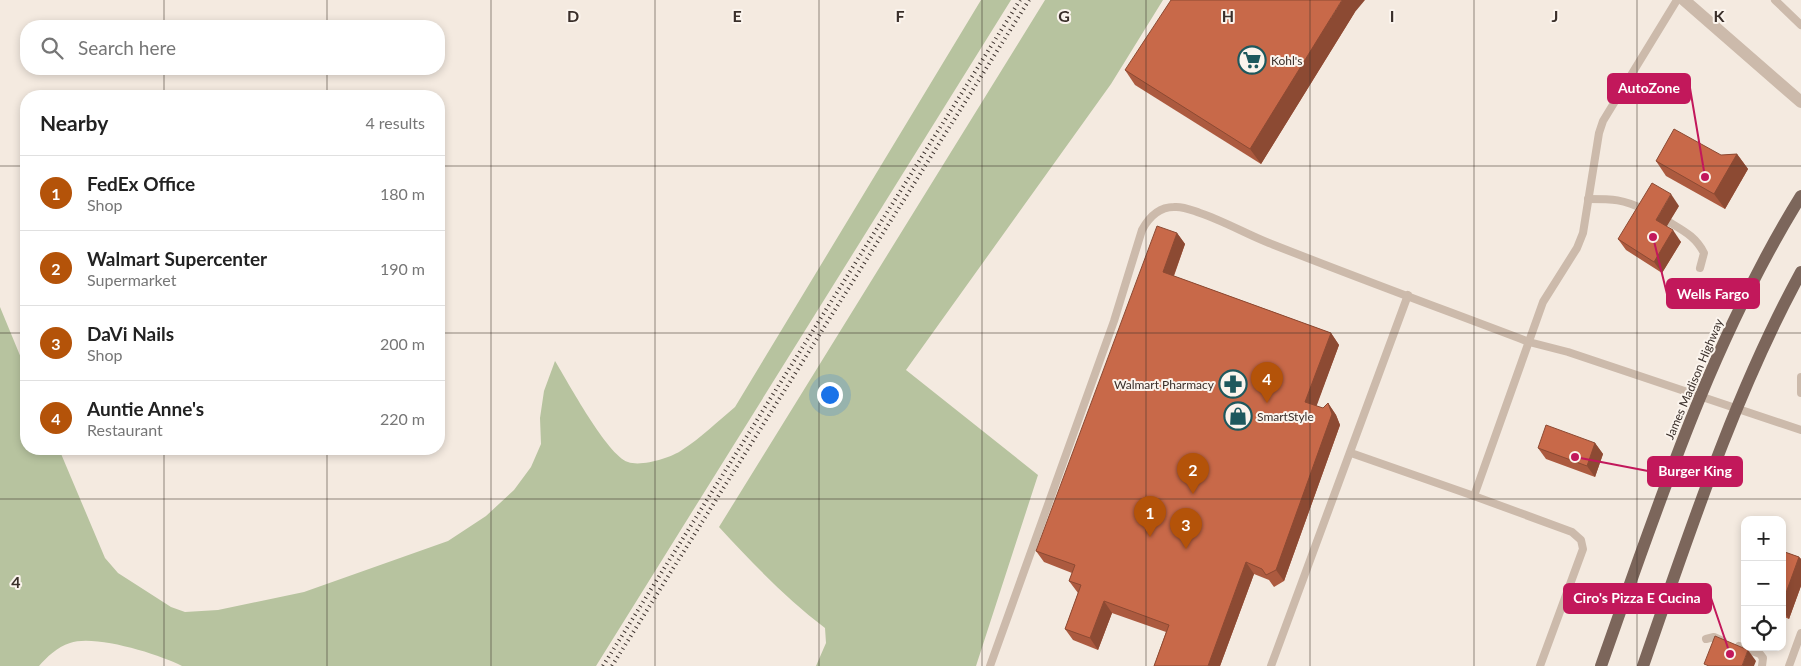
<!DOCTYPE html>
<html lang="en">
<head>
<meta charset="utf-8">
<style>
  :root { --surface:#fff; --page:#f2f2f2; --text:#222; --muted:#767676; --line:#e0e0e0; --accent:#b45309 }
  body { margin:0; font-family:Lato,sans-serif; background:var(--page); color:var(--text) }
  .controls { position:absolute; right:15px; bottom:15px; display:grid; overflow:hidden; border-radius:10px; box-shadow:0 2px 8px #0003 }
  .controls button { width:45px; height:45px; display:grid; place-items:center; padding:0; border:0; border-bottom:1px solid var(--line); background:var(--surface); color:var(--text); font:25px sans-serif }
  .you { position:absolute; left:829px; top:394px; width:18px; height:18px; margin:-12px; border:4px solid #fff; border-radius:50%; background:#1a73e8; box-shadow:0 0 0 8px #1a73e833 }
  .badge { display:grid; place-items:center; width:32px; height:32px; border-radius:50%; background:var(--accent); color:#fff; font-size:16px; font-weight:700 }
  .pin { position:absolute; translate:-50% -41px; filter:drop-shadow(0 1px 2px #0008) }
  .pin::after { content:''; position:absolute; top:26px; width:18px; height:15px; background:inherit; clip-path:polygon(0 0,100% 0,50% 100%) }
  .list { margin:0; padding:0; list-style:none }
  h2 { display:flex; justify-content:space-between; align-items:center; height:65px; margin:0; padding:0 20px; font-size:21px }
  h2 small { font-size:16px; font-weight:400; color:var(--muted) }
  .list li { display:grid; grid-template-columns:32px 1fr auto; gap:15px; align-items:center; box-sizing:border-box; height:75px; padding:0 20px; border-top:1px solid var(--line) }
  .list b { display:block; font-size:19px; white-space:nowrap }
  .list p { margin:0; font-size:16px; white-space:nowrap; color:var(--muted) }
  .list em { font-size:16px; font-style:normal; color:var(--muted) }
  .icon { flex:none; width:28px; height:28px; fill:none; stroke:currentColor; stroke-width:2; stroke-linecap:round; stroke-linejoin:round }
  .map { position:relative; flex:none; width:1801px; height:666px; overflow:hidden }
  .search { position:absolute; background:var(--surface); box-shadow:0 2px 8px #0003; left:20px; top:20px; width:425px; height:55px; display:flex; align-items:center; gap:12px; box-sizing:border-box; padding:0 18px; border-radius:20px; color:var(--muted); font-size:19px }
  .panel { position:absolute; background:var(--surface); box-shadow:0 2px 8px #0003; left:20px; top:90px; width:425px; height:365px; border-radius:20px }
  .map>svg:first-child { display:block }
  .green { fill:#b7c39f }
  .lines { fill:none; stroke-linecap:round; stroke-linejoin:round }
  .service { stroke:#ccbaab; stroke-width:8 }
  .tertiary { stroke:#ccbaab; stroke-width:12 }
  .primary { stroke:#7c665b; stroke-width:12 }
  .rail { stroke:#3a2f2a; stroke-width:4; stroke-dasharray:1 4; stroke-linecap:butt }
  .wall { fill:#ac5a3f }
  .shaded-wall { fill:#8c4a33 }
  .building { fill:#c86949; stroke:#8c4a33 }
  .grid { fill:none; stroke:#3a2f2a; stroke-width:1; stroke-opacity:0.55 }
  .labels { text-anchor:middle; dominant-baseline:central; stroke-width:4; stroke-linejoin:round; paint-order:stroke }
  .poi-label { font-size:12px; fill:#3a2f2a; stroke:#fbf4ed; text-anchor:start }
  .street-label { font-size:12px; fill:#3a2f2a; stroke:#fbf4ed }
  .grid-label { font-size:16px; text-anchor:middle; font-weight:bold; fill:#3a2f2a; stroke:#fbf4ed; stroke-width:4; stroke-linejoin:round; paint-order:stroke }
  .leader { fill:none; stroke:#c2185b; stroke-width:2 }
  .callout-dot { fill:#c2185b; stroke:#fbf4ed; stroke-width:2 }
  .callout { fill:#c2185b; stroke:#c2185b; stroke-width:2 }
  .callout-label { font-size:14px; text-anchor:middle; font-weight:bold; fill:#fff }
</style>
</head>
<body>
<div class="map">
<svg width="1801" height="666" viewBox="0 0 1801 666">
  <rect width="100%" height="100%" fill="#f4eae0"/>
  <g class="green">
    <path d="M981,0H1011L596,666H182C159,654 94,634 70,643C57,647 47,657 39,666H0V307L26,370V449H59L105,558L118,573L171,607L185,612L218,610L304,592L448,541L486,516L514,490L531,467L541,444L540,418L544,391L555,361C568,382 607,455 628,462C641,467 671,458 682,450C701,438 718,421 735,407Z"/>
    <path d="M1045,0H1163L1111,84L906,370L1038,475L976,666H816L826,643L825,628C786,598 752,563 719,527Z"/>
  </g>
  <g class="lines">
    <g class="service">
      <path d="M1775,0L1801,25"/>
      <path d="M1588,199C1613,199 1623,199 1645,210"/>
      <path d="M1669,222C1684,231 1696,237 1704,253L1700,268"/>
      <path d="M1801,377V393"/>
      <path d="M1351,453L1474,496L1543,302L1577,248L1583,233L1599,133L1603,121L1677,0"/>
      <path d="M1474,496L1572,532L1581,540L1583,549L1540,666"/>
      <path d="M1706,639L1714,637L1723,641"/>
      <path d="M1739,646L1760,654L1763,658L1762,666"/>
      <path d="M990,666L1114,321L1142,230C1149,217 1159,207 1174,207C1183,206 1191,210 1200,213C1224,221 1246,234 1269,243C1355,277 1442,309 1529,342L1568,352L1801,430"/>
      <path d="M1271,666L1408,295"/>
      <path d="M1789,666L1801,633"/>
    </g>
    <path class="tertiary" d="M1684,0L1801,102"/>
    <g class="primary">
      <path d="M1601,666C1658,506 1711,341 1801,196"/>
      <path d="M1643,666C1689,534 1734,395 1801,272"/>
    </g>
    <g class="rail">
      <path d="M603,666L1020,0"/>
      <path d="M612,666L1029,0"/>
    </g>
  </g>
  <g class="wall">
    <path d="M1355,12L1261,164L1135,85L1125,70Z"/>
    <path d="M1737,154L1748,169L1725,209L1666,176L1656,161Z"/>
    <path d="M1679,206L1666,226L1681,242L1662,273L1626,250L1618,239Z"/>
    <path d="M1177,233L1185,244L1174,276L1331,333L1339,345L1316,406L1323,408L1328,403L1336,415L1340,425L1284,581L1274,587L1269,580L1254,574L1220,666H1154L1166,632L1112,613L1098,650L1073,640L1065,629L1078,593L1069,581L1072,573L1044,562L1036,551Z"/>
    <path d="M1595,443L1603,454L1595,477L1546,459L1538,448Z"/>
    <path d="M1782,551L1799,557L1801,559V586L1789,619L1782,616Z"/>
  </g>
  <g class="shaded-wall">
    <path d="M1342,0H1365L1355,12L1261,164L1250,149Z"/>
    <path d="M1737,154L1748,169L1725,209L1714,194Z"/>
    <path d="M1671,194L1679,206L1664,231L1656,220Z"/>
    <path d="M1673,230L1681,242L1662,273L1654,262Z"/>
    <path d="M1177,233L1185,244L1171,283L1163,272Z"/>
    <path d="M1331,333L1339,345L1314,413L1305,402Z"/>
    <path d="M1328,403L1336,415L1340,425L1284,581L1276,570Z"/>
    <path d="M1595,443L1603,454L1595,477L1587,466Z"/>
    <path d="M1799,557L1801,559V586L1789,619L1782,609V604Z"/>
    <path d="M1246,562L1254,574L1220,666H1208Z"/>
    <path d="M1104,601L1112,613L1098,650L1090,638Z"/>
    <path d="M1748,650L1756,661L1754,666H1742Z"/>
  </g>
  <g class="building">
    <path d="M1171,0H1342L1250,149L1125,70Z"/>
    <path d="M1674,129L1721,155L1737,154L1714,194L1656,161Z"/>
    <path d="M1652,183L1671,194L1656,220L1673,230L1654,262L1618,239Z"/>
    <path d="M1157,226L1177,233L1163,272L1331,333L1305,402L1323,408L1328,403L1332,414L1276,570L1266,575L1262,569L1246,562L1208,666H1154L1169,625L1104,601L1090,638L1065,629L1081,585L1069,581L1075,565L1036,551Z"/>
    <path d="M1546,425L1595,443L1587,466L1538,448Z"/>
    <path d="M1782,551L1799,557L1782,604Z"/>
    <path d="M1715,636L1748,650L1742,666H1709L1704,664Z"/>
  </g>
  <path class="grid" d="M164,0V26M327,0V26M491,0V666M655,0V666M819,0V666M982,0V666M1146,0V666M1310,0V666M1474,0V666M1637,0V666M164,69V96M327,69V96M0,166H26M439,166H1801M0,333H26M439,333H1801M164,449V666M327,449V666M0,499H1801"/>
  <defs>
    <g id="supermarket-ring" transform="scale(1.4375)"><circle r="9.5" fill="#fbf4ed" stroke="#1e585d" stroke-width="1.5"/><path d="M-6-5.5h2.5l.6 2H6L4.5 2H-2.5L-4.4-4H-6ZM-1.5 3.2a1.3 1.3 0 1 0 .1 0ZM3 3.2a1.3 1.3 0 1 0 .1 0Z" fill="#1e585d"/></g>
    <g id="pharmacy-ring" transform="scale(1.4375)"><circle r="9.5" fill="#fbf4ed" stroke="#1e585d" stroke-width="1.5"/><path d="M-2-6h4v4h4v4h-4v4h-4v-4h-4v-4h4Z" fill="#1e585d"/></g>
    <g id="shop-ring" transform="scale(1.4375)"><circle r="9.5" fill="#fbf4ed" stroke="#1e585d" stroke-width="1.5"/><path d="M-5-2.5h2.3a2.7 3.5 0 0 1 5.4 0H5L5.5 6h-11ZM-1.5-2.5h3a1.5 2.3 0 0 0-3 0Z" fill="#1e585d"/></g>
  </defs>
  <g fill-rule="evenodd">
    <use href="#supermarket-ring" x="1252" y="60"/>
    <use href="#pharmacy-ring" x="1233" y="384"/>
    <use href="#shop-ring" x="1238" y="416"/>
  </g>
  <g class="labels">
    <g class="poi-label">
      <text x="1271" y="60">Kohl's</text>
      <text x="1214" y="384" text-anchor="end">Walmart Pharmacy</text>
      <text x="1257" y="416">SmartStyle</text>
    </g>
    <g class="street-label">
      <text transform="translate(1694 379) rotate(-67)">James Madison Highway</text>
    </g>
  </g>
  <g class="grid-label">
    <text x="573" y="22">D</text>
    <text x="737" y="22">E</text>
    <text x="900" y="22">F</text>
    <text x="1064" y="22">G</text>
    <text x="1228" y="22">H</text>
    <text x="1392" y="22">I</text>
    <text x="1555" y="22">J</text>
    <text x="1719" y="22">K</text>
    <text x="16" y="588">4</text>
  </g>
  <path class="leader" d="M1705 177L1690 88M1653 237L1667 294M1575 457L1648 471M1730 654L1711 598"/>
  <g class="callout-dot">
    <circle cx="1705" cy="177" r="5"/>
    <circle cx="1653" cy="237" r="5"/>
    <circle cx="1575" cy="457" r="5"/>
    <circle cx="1730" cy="654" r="5"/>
  </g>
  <g class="callout">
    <rect x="1608" y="74" width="82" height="29" rx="5"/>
    <rect x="1667" y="279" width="92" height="29" rx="5"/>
    <rect x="1648" y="457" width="94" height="29" rx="5"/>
    <rect x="1564" y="584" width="147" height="29" rx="5"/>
  </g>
  <g class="callout-label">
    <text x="1649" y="93">AutoZone</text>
    <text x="1713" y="299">Wells Fargo</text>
    <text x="1695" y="476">Burger King</text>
    <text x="1637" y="603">Ciro's Pizza E Cucina</text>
  </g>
</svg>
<div class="controls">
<button>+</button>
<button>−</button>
<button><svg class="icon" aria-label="locate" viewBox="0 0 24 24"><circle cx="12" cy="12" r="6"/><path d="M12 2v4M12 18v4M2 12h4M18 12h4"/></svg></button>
</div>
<div class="you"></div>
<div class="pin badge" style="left:1150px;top:537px">1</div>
<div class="pin badge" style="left:1193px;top:494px">2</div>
<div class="pin badge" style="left:1186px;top:549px">3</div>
<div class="pin badge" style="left:1267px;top:403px">4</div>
<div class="search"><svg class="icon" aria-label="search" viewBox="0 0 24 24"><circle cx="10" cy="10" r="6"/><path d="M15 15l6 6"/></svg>Search here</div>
<section class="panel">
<h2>Nearby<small>4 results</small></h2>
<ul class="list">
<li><span class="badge">1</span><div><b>FedEx Office</b><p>Shop</p></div><em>180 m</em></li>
<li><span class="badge">2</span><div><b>Walmart Supercenter</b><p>Supermarket</p></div><em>190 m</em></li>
<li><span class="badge">3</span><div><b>DaVi Nails</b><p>Shop</p></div><em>200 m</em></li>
<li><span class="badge">4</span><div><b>Auntie Anne's</b><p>Restaurant</p></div><em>220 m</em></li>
</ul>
</section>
</div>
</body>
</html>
